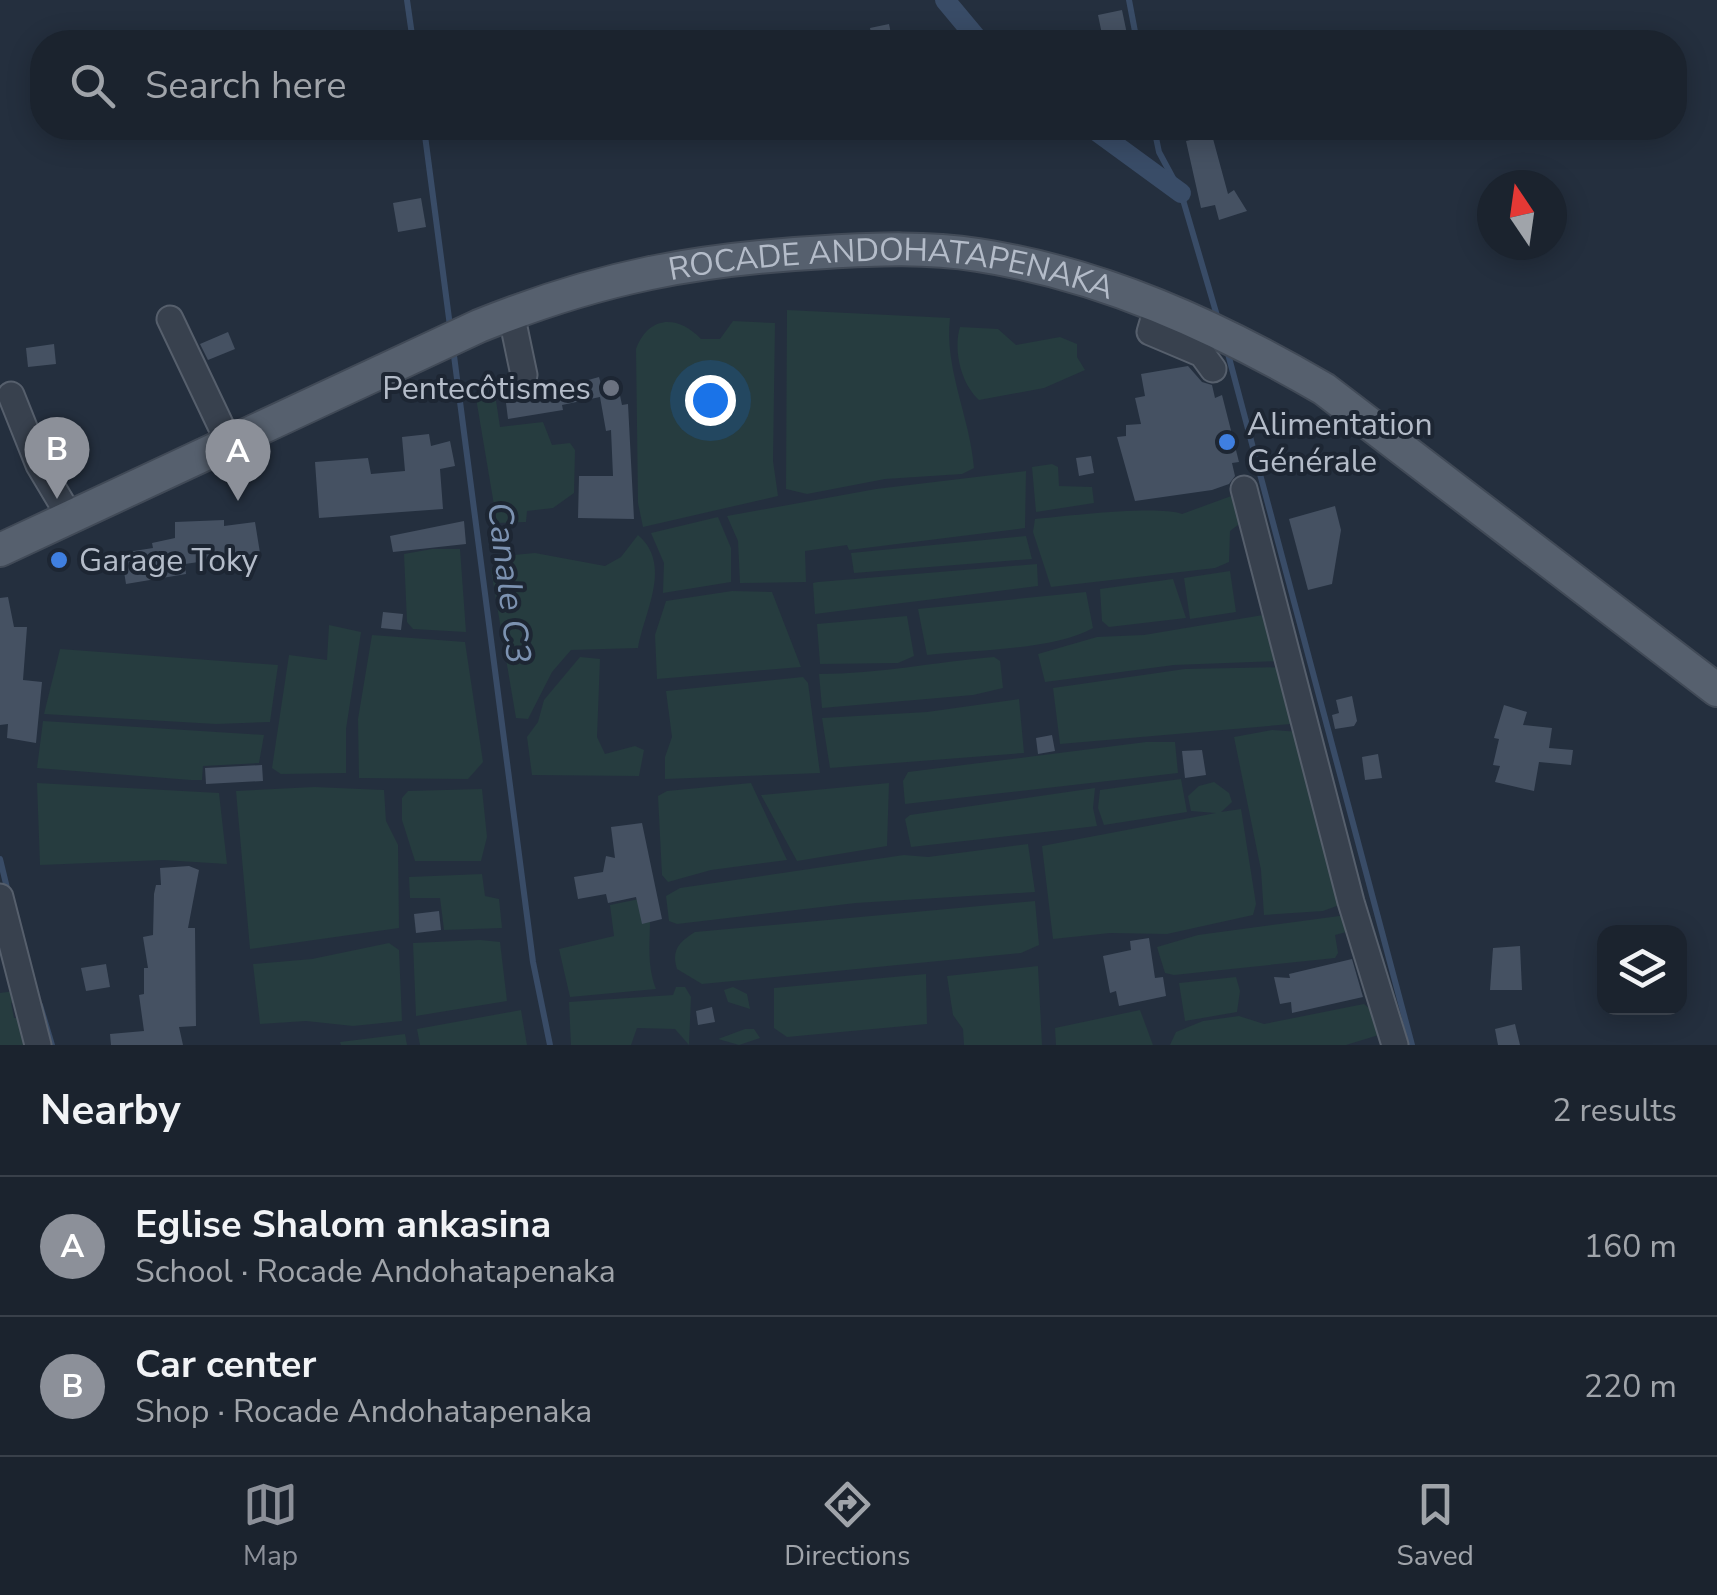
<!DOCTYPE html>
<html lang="en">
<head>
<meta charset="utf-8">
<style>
  :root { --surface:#1b232e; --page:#242b36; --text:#f1f3f6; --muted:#a0a4aa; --line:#39404a; --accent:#8c9099 }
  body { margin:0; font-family:"Nunito Sans",sans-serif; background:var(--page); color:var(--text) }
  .controls { position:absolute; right:30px; bottom:30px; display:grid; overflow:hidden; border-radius:20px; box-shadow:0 5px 25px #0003 }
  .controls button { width:90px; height:90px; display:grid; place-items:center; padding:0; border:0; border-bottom:2px solid var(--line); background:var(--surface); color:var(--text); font:50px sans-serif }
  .compass { position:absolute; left:1477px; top:170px; width:90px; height:90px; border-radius:50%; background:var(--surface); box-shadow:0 5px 25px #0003; rotate:347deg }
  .you { position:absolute; left:710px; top:400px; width:35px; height:35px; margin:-25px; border:8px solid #fff; border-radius:50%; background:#1a73e8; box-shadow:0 0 0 15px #1a73e833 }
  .badge { display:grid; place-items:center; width:65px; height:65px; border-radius:50%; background:var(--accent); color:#fff; font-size:32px; font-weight:700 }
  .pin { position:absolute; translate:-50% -82px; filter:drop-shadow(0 2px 5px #0008) }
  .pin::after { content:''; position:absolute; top:52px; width:35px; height:30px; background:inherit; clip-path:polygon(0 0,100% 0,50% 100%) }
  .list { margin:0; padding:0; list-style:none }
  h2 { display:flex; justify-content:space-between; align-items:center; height:130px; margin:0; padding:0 40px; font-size:42px }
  h2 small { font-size:32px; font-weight:400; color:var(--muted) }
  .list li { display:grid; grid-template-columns:65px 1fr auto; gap:30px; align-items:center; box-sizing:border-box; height:140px; padding:0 40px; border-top:2px solid var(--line) }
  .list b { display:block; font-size:38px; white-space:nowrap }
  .list p { margin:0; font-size:32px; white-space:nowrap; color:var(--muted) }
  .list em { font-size:32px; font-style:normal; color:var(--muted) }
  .icon { flex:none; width:55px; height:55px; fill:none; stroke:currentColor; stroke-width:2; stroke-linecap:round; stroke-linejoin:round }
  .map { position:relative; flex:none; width:1717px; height:1045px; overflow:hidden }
  .search { position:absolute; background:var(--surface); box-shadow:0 5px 25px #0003; left:30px; right:30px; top:30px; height:110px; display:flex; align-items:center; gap:25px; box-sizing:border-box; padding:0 35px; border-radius:40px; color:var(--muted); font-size:38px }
  .sheet { height:410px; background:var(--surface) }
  nav { display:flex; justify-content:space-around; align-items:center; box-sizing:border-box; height:140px; border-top:2px solid var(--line); background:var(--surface); font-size:28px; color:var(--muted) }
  nav a { display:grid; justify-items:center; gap:5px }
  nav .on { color:var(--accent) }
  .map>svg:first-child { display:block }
  .green { fill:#263c3f }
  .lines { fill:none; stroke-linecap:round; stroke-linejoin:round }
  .stream { stroke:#394c67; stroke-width:6 }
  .canal { stroke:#394c67; stroke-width:20 }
  .building { fill:#455162 }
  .minor-casing { stroke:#565f6c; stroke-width:29 }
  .major-casing { stroke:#414a57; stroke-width:36 }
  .minor { stroke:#38414e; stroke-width:25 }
  .major { stroke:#56606e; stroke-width:32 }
  .worship-dot { fill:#6b7280; stroke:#1d2633; stroke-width:4 }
  .shop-dot { fill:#3f7fe0; stroke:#1d2633; stroke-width:4 }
  .labels { text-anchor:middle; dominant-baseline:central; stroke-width:8; stroke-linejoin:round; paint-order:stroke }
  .street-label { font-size:32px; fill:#b4bcc9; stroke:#1d2633 }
  .poi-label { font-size:32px; fill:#b4bcc9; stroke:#1d2633; text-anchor:start }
  .water-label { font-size:35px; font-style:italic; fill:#7c92b1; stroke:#1d2633 }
</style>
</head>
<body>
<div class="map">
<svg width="1717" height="1045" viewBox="0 0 1717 1045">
  <rect width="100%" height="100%" fill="#242f3e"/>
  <g class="green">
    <path d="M787,310L950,318C944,368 970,417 974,468L962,474L885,479L807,494L786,489Z"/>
    <path d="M733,321L775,323L773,461L778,496L643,527L638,503L636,349C649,315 678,315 701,339H720Z"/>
    <path d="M960,327L998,329L1016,345L1060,337L1077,344V357L1085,370L1044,388L979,400C961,384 953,350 960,327Z"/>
    <path d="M495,394L500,427L543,422L552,445L570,443L575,450L574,493L553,508L527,511L526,522L497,523L476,398Z"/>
    <path d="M1052,464L1058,467L1059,486L1092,487L1094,503L1036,512L1032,467Z"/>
    <path d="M1026,471L1025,528L849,550L847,545L805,551L806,582L740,583L738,541L727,516L876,489Z"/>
    <path d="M1234,495L1243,521L1230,531L1229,562L1215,568L1051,587L1033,532L1035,519C1067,516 1157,505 1182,514Z"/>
    <path d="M718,517L731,548V582L663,593L664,563L651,533Z"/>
    <path d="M638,535C673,565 644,612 638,648L571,650L552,672L528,719L516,718L491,570L502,556L535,553L605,566L621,557Z"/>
    <path d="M1026,536L1032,559L854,573L851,553Z"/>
    <path d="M432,549H460L466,632L413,629L407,622L404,554Z"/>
    <path d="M1037,564L1038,586L815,614L813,583L818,582Z"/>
    <path d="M1230,571L1236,612L1190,619L1184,578Z"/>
    <path d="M1173,579L1186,618L1109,627L1102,621L1100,589Z"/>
    <path d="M732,591L772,592L801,667L657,679L655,635L666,601Z"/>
    <path d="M1086,592L1093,628C1055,650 974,650 927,655L918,609Z"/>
    <path d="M1269,614L1280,661L1174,665L1045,682L1038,654L1097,637L1144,635Z"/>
    <path d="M907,616L914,656L898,663L820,664L817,624Z"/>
    <path d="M329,625L361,632L346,729V773L281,774L272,768L289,655L327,660Z"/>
    <path d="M372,635L465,642L483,762L468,779L359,778L358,719Z"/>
    <path d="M60,649L278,665L270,722L216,724L44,714Z"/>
    <path d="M580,657L600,659L597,737L605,754L635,746L644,750L639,776L532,775L527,737L538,722L544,700Z"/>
    <path d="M994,657L1000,661L1003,688L973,695L822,708L819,674C879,674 934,662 994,657Z"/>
    <path d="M1291,667L1303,723L1060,744L1053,688L1185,669Z"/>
    <path d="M803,677L808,683L820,773L665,779V757L672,737L666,691Z"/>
    <path d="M1019,699L1024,753L830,768L822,718L927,712Z"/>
    <path d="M43,721L264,735L259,763L203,766L202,780H191L37,768Z"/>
    <path d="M1272,730L1301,732L1342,904L1323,911L1264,915L1261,870L1234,737Z"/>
    <path d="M1146,742H1175L1178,773L905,804L903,781L908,772Z"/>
    <path d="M1181,779L1187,812L1104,825L1098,808L1100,790Z"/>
    <path d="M1214,782L1229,793L1232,802L1221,812L1241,809L1256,904L1253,915L1167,934L1110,933L1053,939L1042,846L1216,813L1191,811L1188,796L1199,786Z"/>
    <path d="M37,783L219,793L227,864L163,860L40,865Z"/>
    <path d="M751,783L787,860L711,870L668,882L662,875L658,796L667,791Z"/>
    <path d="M889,783L887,846L797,861L761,795Z"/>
    <path d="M314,787L384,790L386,821L398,845L399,928L250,949L236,791Z"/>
    <path d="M1095,788L1093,808L1097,826L911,847L905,819L910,815Z"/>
    <path d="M482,789L487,837L481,861H415L402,820V798L408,791Z"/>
    <path d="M1028,844L1035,892L856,903L677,924L669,921L666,896L680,888L904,855L928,857Z"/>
    <path d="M482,874L485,896L499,899L502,928L444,930L440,898H410L409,877Z"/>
    <path d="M649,897C653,928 644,958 656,989L570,997L559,949L614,936L610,905Z"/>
    <path d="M1035,901L1039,945L1021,953L702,984L677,969C671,950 679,942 695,932Z"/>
    <path d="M1347,915L1350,931L1335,935L1338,953L1335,958L1174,975L1165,973L1157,947L1198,935Z"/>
    <path d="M480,940L500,942L507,1001L416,1016L413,943Z"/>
    <path d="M389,943L399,950L402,1021L353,1026L306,1021L260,1024L253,964L312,959Z"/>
    <path d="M1038,966L1042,1045H964L963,1029L953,1015L947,976Z"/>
    <path d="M926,974L927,1024L787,1037L774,1028V988Z"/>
    <path d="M1236,977L1240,991L1237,1012L1185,1021L1179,983Z"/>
    <path d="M676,987H685L691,997L689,1045L675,1029L637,1028L631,1045H571L569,1002L673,995Z"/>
    <path d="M733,987L747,994L750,1009L728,1002L724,990Z"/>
    <path d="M15,991L17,1001L11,1003L14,1018H22L30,1045H0V993Z"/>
    <path d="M1364,1004L1374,1012L1382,1034L1346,1045H1170L1176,1032L1203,1021L1239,1016L1264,1024Z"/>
    <path d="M521,1010L527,1045H420L417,1029Z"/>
    <path d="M1140,1010L1153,1045H1056L1055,1028Z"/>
    <path d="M745,1029H754L760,1038L739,1045L718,1039Z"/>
    <path d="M405,1034L407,1045H341L340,1042Z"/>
  </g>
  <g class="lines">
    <g class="stream">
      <path d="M407,0L413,42"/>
      <path d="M1129,0L1137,42"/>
      <path d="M424,128L450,326"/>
      <path d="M1154,128L1159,152L1181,193L1218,319"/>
      <path d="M453,348L533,962L550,1045"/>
      <path d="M1227,350L1412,1045"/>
      <path d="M0,859L8,892"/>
      <path d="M40,1005L52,1045"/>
    </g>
    <g class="canal">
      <path d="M945,0L980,42"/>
      <path d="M1092,128L1181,193"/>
    </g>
  </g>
  <g class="building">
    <path d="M1122,10L1127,34L1103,39L1098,15Z"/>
    <path d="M889,24L892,39L873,42L870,28Z"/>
    <path d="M1212,135L1228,194L1234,190L1247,211L1219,220L1215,205L1201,208L1186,141Z"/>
    <path d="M421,198L426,227L398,232L393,203Z"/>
    <path d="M228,332L235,349L208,360L200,344Z"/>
    <path d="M54,344L56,364L28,367L26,348Z"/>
    <path d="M1188,366L1202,382L1212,385L1215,398L1222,395L1239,462L1232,463L1235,476L1229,484L1212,490L1135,501L1117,437L1126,436V425L1141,424L1135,398L1145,396L1141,374Z"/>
    <path d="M599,377L601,384L617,381L622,405L628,404L634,519L578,518L579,476H613L611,430L606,431L600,397L562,405L563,410L508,419L506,403Z"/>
    <path d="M429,434L431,446L450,441L455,466L440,469L443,509L319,518L315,462L368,458L371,474L405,471L402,437Z"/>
    <path d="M1091,456L1094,473L1079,476L1076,458Z"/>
    <path d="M1335,506L1341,530L1332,584L1308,590L1289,519Z"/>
    <path d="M224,520V526L255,522L260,553L185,564L186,574L126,584L121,553L153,548L152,543L175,538V522Z"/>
    <path d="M464,521L466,544L393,552L390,536Z"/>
    <path d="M8,597L14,627H27L23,680L42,682L36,743L7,738L8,724L0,725V598Z"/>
    <path d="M383,612L403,614L401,630L381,628Z"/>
    <path d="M1352,696L1357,721L1354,726L1335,729L1332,715L1339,713L1336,700Z"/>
    <path d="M1504,705L1527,712L1523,725L1552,728L1549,748L1573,750L1571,765L1539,762L1534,791L1495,782L1500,766L1493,765L1499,739L1494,738Z"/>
    <path d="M1052,735L1055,751L1038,754L1036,738Z"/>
    <path d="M1202,750L1206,775L1185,778L1182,751Z"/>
    <path d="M1378,754L1382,778L1365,780L1362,757Z"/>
    <path d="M262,765L263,781L206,784L205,768Z"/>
    <path d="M642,823L662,919L642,924L636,897L608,903L606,894L578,899L574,877L603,872L606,856L615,858L611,827Z"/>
    <path d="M189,866L199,870L188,928H195L196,1026L179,1027L183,1045H111L110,1034L144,1031L139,995L144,994V968H148L143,937L153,935L154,894L156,885H161L160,868Z"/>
    <path d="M439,911L441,930L416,933L414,914Z"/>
    <path d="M1149,938L1155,978L1163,977L1166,996L1119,1006L1116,991L1110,993L1103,956L1131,950L1130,941Z"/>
    <path d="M1520,946L1522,990H1490L1493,948Z"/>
    <path d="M1352,959L1363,997L1292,1013L1291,1002L1280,1004L1274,977L1290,978L1289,974Z"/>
    <path d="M106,964L110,987L86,991L81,968Z"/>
    <path d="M712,1007L715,1022L698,1025L696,1011Z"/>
    <path d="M1515,1024L1520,1045H1498L1495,1029Z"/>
  </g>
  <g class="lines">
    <g class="minor-casing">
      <g id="minor">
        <path d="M1158,305L1150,332L1202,354L1213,369"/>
        <path d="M511,313L524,375"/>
        <path d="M170,319L229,443"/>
        <path d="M11,395L39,465L70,517"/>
        <path d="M1244,489L1351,902L1395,1045"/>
        <path d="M0,897L38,1045"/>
      </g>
    </g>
    <g class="major-casing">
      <g id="major">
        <path id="s1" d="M0,550L479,326C600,277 696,259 826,252C877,249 927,247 978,255C1102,274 1216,326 1324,389L1717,690"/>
      </g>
    </g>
    <use href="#minor" class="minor"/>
    <use href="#major" class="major"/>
  </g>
  <circle class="worship-dot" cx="611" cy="388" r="10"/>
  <g class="shop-dot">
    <circle cx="1227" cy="442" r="10"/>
    <circle cx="59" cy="560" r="10"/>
  </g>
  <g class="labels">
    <g class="street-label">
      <text stroke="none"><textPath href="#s1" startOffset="952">ROCADE ANDOHATAPENAKA</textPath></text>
    </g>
    <g class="poi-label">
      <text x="591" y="388" text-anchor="end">Pentecôtismes</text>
      <text x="1247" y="424">Alimentation<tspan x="1247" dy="37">Générale</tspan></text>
      <text x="79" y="560">Garage Toky</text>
    </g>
    <g class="water-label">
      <text transform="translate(509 583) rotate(83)">Canale C3</text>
    </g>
  </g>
</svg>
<div class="controls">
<button><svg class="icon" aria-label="layers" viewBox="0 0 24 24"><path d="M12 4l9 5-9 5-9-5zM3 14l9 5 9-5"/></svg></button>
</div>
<svg class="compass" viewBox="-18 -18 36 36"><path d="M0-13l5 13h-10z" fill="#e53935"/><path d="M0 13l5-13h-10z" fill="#a0a4aa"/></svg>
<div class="you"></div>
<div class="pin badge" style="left:238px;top:501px">A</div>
<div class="pin badge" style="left:57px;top:499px">B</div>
<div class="search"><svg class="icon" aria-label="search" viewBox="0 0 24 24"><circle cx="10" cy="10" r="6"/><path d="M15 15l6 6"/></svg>Search here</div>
</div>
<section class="sheet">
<h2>Nearby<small>2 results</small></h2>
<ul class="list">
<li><span class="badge">A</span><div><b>Eglise Shalom ankasina</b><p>School · Rocade Andohatapenaka</p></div><em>160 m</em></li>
<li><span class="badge">B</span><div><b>Car center</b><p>Shop · Rocade Andohatapenaka</p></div><em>220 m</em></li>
</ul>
</section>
<nav>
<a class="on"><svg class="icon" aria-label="map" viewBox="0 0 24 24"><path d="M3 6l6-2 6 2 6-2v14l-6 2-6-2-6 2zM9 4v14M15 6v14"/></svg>Map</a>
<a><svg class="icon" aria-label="directions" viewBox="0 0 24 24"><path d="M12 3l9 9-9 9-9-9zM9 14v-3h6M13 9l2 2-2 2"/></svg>Directions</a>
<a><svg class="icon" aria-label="saved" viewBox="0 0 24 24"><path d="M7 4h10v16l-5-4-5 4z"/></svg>Saved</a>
</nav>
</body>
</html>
